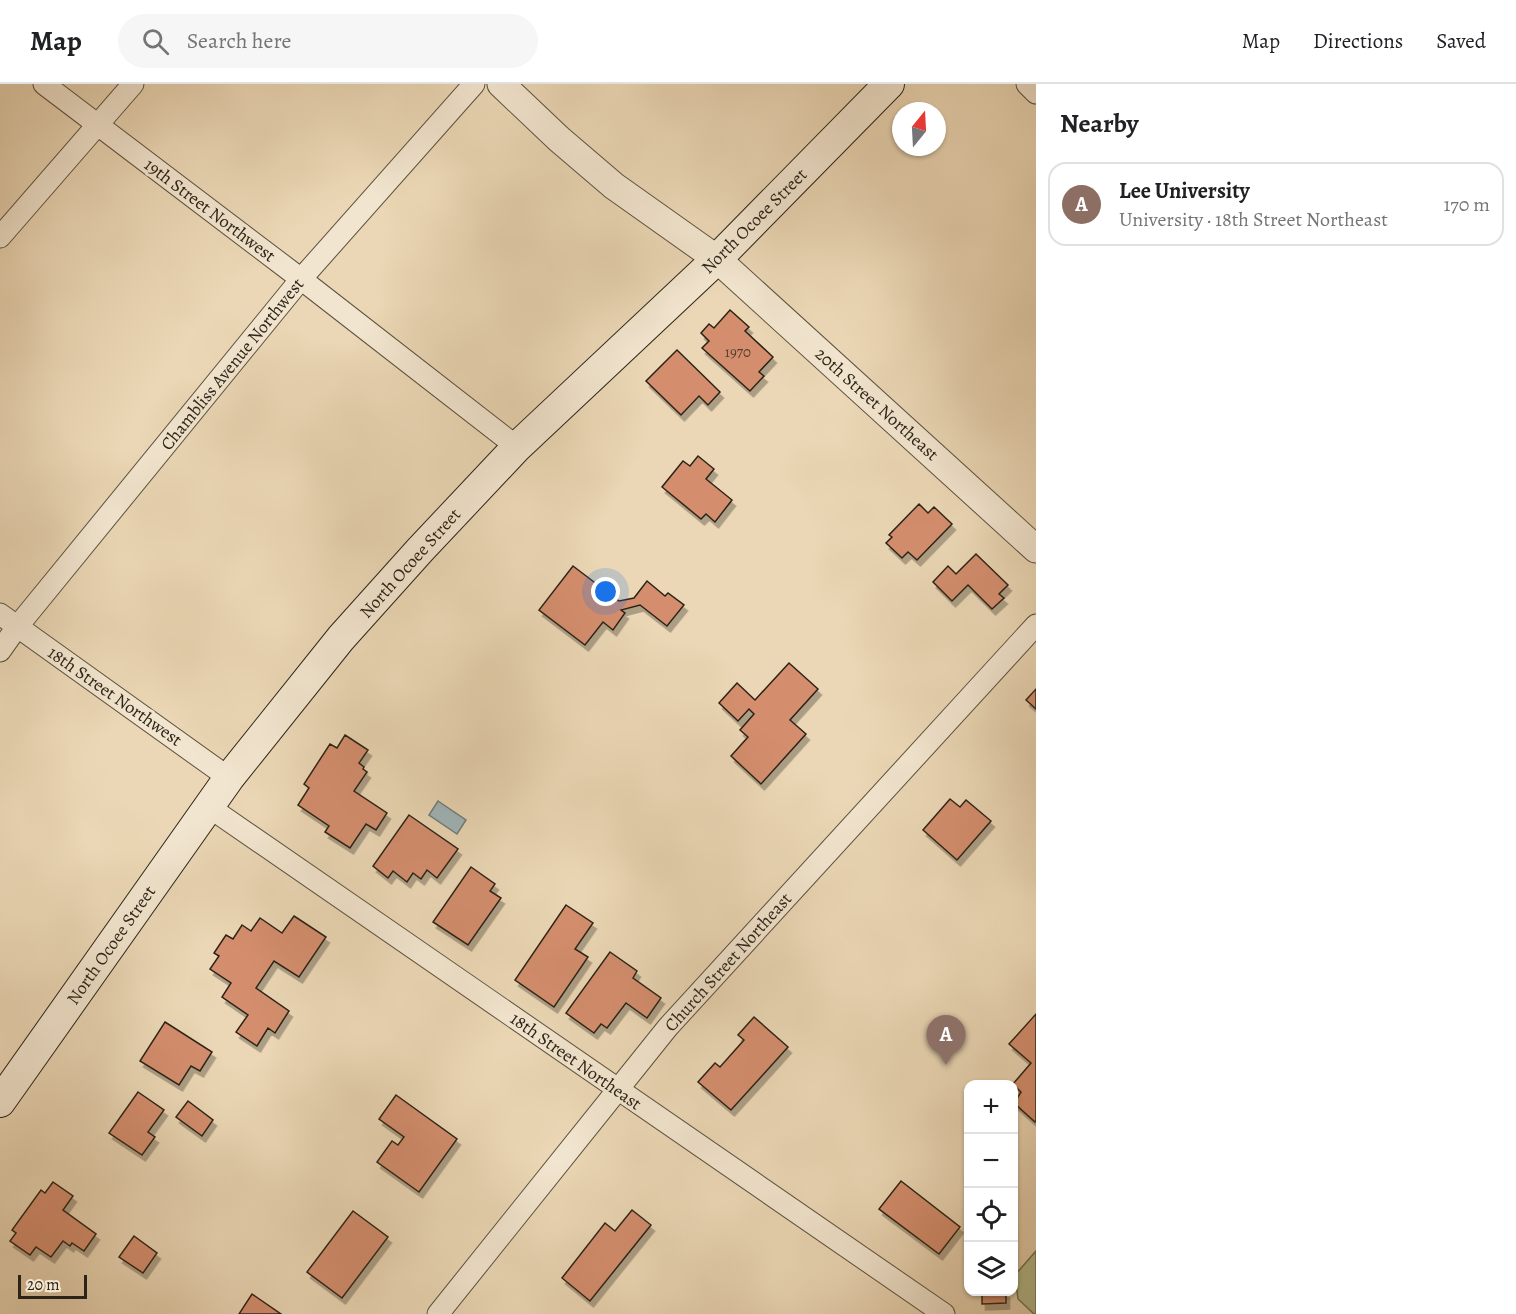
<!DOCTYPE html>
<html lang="en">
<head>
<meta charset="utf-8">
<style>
  :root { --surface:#fff; --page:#f6f6f6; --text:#202124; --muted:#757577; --line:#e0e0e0; --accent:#2563eb }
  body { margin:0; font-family:Alegreya,serif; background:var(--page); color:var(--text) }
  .controls { position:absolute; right:18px; bottom:18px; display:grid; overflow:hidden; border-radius:12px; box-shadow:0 2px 4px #0004 }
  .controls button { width:54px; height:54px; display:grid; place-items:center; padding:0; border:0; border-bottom:2px solid var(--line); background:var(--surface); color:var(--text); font:30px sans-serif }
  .compass { position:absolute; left:892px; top:18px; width:54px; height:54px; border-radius:50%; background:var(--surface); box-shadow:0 2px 4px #0004; rotate:18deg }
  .scale { position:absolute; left:18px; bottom:15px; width:69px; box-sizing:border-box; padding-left:6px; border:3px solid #2c2418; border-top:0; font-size:16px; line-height:21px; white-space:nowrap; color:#2c2418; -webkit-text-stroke:4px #f2e5cf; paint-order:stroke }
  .you { position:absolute; left:606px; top:508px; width:21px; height:21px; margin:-15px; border:4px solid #fff; border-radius:50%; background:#1a73e8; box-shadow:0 0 0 9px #1a73e833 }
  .badge { display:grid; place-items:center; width:39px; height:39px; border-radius:50%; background:var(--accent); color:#fff; font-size:20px; font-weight:700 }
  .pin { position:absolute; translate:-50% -50px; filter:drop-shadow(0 2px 3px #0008) }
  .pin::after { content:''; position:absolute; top:32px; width:21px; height:18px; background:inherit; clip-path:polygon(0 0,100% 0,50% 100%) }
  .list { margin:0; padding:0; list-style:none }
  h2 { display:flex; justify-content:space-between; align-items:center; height:78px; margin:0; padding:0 24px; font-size:26px }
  h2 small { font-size:20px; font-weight:400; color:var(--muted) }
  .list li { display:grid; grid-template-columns:39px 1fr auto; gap:18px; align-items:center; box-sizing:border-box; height:84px; margin:0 12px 12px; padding:0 12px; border:2px solid var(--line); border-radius:18px }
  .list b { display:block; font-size:22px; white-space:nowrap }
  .list p { margin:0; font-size:20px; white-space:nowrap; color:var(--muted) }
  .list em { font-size:20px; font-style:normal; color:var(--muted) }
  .icon { flex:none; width:33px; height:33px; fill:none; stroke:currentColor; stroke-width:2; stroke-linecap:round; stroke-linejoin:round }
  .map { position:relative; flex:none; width:1036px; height:1230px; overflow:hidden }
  header { display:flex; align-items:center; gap:36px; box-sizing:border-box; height:84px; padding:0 30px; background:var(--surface); border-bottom:2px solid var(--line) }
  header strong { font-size:28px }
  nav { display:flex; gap:33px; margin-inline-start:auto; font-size:21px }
  .search { width:420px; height:54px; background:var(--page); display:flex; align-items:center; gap:15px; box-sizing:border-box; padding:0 21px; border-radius:33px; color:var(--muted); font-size:22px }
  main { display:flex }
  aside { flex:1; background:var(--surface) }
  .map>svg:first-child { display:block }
  .green { fill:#b4bf90; stroke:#707254; stroke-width:1.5 }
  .water { fill:#9fb6ba; stroke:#717c79; stroke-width:1.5 }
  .building { fill:#d48e6e; stroke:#2c2418; stroke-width:1.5; filter:url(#shadow) }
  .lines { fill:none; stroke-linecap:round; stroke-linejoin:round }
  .minor-casing { stroke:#5c513f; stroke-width:23 }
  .tertiary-casing { stroke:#5c513f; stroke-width:29 }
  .secondary-casing { stroke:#2c2418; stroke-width:32 }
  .minor { stroke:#f2e5cf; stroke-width:21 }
  .tertiary { stroke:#f2e5cf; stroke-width:27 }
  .secondary { stroke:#f2e5cf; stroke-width:30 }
  .labels { text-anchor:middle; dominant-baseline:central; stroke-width:6; stroke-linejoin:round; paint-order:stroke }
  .number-label { font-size:15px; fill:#563e2e }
  .street-label { font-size:18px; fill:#2c2418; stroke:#f2e5cf }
</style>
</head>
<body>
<header>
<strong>Map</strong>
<div class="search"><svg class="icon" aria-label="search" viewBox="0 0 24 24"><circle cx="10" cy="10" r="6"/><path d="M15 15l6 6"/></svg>Search here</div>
<nav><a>Map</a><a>Directions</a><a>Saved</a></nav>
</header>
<main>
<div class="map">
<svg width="1036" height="1230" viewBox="0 0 1036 1230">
  <defs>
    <filter id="shadow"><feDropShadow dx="3.5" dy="6" stdDeviation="0" flood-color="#0004"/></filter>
  </defs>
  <rect width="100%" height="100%" fill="#ebd7b5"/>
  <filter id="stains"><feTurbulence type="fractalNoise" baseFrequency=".00333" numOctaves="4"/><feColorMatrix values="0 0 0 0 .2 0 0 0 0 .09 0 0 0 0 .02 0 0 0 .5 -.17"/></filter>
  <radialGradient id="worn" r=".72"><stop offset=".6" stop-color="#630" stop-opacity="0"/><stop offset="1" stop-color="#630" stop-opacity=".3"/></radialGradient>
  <path class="green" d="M1036,1167V1230H1034L1018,1215L1015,1191Z"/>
  <path class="water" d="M438,717L466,736L457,750L429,731Z"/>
  <g class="building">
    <path d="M730,226L749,243L745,247L773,273L759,288L764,292L750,307L702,264L709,257L701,249L709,240L714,244Z"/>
    <path d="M677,266L720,308L708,321L699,312L681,331L646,297Z"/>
    <path d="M698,372L714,385L706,395L732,416L715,438L706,430L701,435L662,403L683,377L690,382Z"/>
    <path d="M919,420L928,429L934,423L952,440L917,476L908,468L902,474L886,459L892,453L889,451Z"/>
    <path d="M976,470L1008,501L999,510L1004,514L992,525L968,501L952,517L933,498L948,482L956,490Z"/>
    <path d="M573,482L619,517L634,514L647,497L665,512L668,509L684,521L667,542L640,521L621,526L625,529L613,546L603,538L585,561L539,526Z"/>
    <path d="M789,579L818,605L790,636L806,650L761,700L731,672L748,653L740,646L754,630L749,625L738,637L719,619L737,599L755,616Z"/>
    <path d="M1036,605V625L1026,616Z"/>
    <path d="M345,651L368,666L359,679L364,683L363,685L367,688L354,707L387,729L376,746L366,740L350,764L325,748L329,742L298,721L309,704L304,700L330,660L337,664Z"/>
    <path d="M950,715L960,723L966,716L991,737L957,776L923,746Z"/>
    <path d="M409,731L458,765L437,794L427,786L421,795L413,789L407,798L393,787L388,794L373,782Z"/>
    <path d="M471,783L495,800L490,807L501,814L468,861L433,838Z"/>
    <path d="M566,821L593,839L575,865L588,873L554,923L515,896Z"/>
    <path d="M294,832L326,853L299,893L274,877L256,904L289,927L275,949L268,944L257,962L236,948L248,931L222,913L231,899L210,885L219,872L214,869L226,851L233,855L242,841L251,847L260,834L282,849Z"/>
    <path d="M610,868L637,887L633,894L661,914L647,934L626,919L607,944L601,940L594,949L566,929Z"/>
    <path d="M1036,930V1036L1035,1038L1014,1019L1021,1008L1013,1000L1031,979L1009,960Z"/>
    <path d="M754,933L788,963L731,1026L698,998L715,979L720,983L744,956L738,951Z"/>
    <path d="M165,938L212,968L200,987L191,982L179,1001L140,977Z"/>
    <path d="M138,1008L164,1026L148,1048L155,1053L142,1071L109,1049Z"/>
    <path d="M396,1011L457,1055L419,1108L377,1078L392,1057L398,1061L404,1053L379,1035Z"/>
    <path d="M188,1017L213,1036L202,1052L176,1033Z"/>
    <path d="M901,1097L960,1143L939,1170L879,1125Z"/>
    <path d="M53,1098L73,1112L63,1126L96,1150L84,1167L72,1159L70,1162L63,1157L51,1173L36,1163L30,1171L10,1157L16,1149L12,1146L41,1106L45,1109Z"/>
    <path d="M632,1126L651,1141L590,1217L562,1194L605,1139L615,1147Z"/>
    <path d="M353,1127L388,1153L342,1214L307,1188Z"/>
    <path d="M134,1152L157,1169L143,1189L119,1173Z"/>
    <path d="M982,1208H1006V1219L982,1220Z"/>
    <path d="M252,1210L281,1230H239Z"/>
  </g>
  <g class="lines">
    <g class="minor-casing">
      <g id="minor">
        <path d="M44,0L301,195L517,363"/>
        <path d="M1027,0L1036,9"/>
        <path d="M0,153L133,0"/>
        <path d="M0,530L229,694"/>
        <path d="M0,567L17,543L301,195L474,0"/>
        <path d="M209,723L944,1230"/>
        <path d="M438,1230L668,943L1036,541"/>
      </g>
    </g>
    <g class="tertiary-casing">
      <path id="tertiary" d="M501,0L559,55L614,102L717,175L1036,465"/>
    </g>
    <g class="secondary-casing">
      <path id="secondary" d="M0,1018L229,694L341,554L420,466L517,363L717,175L889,0"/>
    </g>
    <use href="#minor" class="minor"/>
    <use href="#tertiary" class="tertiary"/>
    <use href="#secondary" class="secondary"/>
  </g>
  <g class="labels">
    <g class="number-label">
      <text x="738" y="268">1970</text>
    </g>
    <g class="street-label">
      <text transform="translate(210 126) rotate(37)">19th Street Northwest</text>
      <text transform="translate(754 137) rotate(-45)">North Ocoee Street</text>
      <text transform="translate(232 280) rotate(-51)">Chambliss Avenue Northwest</text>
      <text transform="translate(877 320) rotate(42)">20th Street Northeast</text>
      <text transform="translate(410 479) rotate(-48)">North Ocoee Street</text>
      <text transform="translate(115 612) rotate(35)">18th Street Northwest</text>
      <text transform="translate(111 861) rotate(-55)">North Ocoee Street</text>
      <text transform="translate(728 878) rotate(-48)">Church Street Northeast</text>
      <text transform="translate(576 977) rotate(35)">18th Street Northeast</text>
    </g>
  </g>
  <rect width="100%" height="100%" filter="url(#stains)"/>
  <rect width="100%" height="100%" fill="url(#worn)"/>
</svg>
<div class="controls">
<button>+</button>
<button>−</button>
<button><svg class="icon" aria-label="locate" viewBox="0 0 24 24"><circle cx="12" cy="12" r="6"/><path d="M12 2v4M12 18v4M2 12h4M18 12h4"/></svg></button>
<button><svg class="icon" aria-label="layers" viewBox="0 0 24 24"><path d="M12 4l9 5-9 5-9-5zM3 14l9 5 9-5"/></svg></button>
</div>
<svg class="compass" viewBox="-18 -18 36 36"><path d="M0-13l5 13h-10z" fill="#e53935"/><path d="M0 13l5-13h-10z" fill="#757577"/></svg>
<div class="scale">20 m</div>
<div class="you"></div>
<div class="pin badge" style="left:946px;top:981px;background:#8d6e63">A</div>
</div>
<aside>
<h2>Nearby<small></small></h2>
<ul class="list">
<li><span class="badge" style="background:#8d6e63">A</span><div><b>Lee University</b><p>University · 18th Street Northeast</p></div><em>170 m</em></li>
</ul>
</aside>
</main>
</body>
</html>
